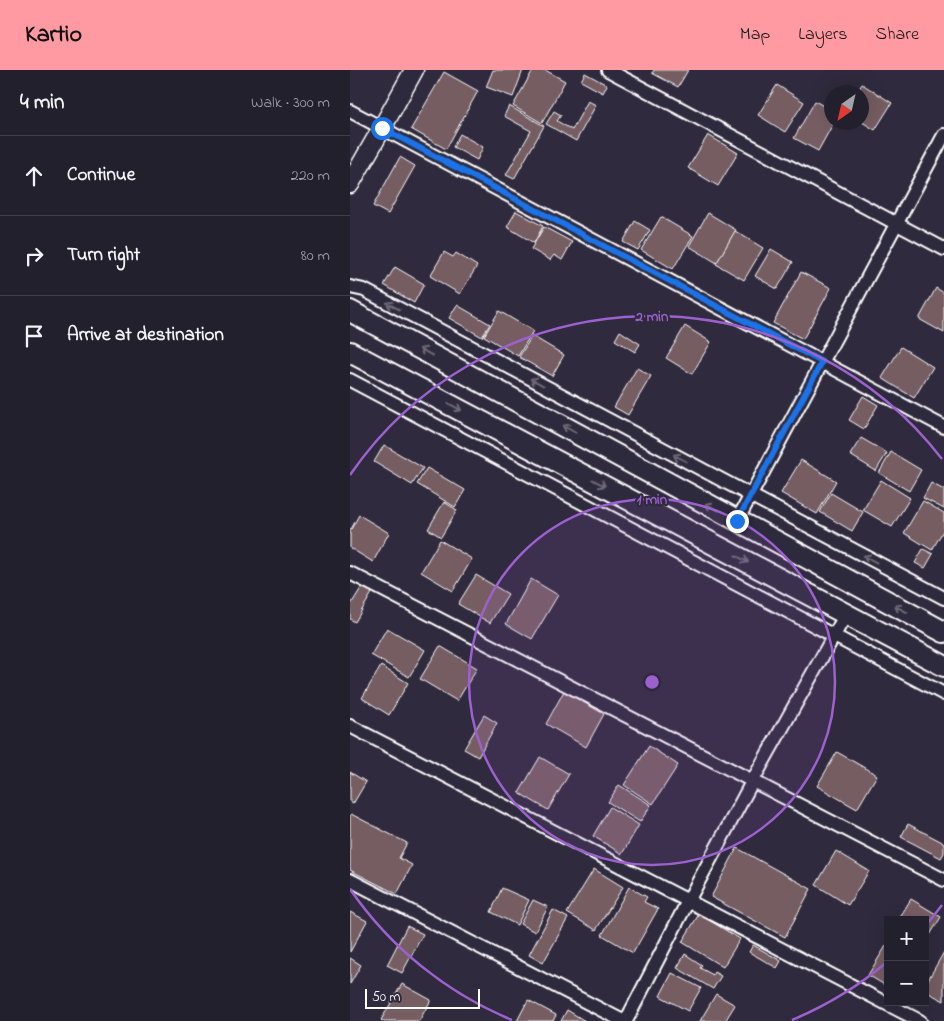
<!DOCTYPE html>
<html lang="en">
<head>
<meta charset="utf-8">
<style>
  :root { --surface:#23202e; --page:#2f2d3a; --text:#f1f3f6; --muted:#a3a3aa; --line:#403e4a; --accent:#ff9aa2 }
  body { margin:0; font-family:"Indie Flower",sans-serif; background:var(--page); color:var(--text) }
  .controls { position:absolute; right:15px; bottom:15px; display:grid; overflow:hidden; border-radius:0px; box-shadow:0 5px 20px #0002 }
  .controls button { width:45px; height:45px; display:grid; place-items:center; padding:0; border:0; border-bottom:1px solid var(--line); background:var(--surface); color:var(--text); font:25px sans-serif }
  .compass { position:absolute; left:474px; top:15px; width:45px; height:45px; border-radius:50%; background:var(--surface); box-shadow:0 5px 20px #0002; rotate:214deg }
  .scale { position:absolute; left:15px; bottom:12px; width:115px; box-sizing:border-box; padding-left:5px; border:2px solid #fff; border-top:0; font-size:14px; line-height:18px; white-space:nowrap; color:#fff; -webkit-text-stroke:4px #2f2a3d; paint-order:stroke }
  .stop { position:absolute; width:15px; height:15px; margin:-11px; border:4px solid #1a73e8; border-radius:50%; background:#fff }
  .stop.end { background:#1a73e8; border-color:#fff; box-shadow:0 1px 5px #0008 }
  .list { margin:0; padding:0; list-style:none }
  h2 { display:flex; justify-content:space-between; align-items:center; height:65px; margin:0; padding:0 20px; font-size:21px }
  h2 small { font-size:16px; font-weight:400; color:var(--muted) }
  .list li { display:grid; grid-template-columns:32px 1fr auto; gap:15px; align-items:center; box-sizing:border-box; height:80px; padding:0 20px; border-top:1px solid var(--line) }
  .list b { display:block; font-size:19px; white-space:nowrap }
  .list em { font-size:16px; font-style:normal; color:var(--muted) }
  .icon { flex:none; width:28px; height:28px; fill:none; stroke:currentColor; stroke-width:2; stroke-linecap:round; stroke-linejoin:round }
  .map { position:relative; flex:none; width:594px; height:951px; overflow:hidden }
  header { display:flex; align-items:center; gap:30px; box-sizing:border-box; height:70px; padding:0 25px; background:var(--accent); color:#111 }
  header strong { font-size:24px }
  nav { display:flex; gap:28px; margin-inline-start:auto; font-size:18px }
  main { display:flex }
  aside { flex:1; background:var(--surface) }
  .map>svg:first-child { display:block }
  .building { fill:#745d62; stroke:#fff }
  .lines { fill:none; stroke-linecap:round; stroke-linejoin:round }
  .street-casing { stroke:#fff; stroke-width:16 }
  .secondary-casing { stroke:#fff; stroke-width:21 }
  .primary-casing { stroke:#fff; stroke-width:24 }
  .street { stroke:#2f2a3d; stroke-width:12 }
  .secondary { stroke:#2f2a3d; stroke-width:18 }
  .primary { stroke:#2f2a3d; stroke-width:20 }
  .oneway { stroke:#6d6a77 }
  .route { stroke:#1a73e8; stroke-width:6 }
  .ring { fill:none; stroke:#9c61cf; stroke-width:2.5 }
  .centre { fill:#9c61cf; stroke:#2f2a3d; stroke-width:2.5 }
  .ring-label { font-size:15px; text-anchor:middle; font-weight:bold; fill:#9c61cf; stroke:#2f2a3d; stroke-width:4; stroke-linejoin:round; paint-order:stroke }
</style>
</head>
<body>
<header>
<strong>Kartio</strong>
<nav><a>Map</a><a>Layers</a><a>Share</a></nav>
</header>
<main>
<aside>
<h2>4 min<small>Walk · 300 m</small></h2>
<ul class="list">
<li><svg class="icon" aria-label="ahead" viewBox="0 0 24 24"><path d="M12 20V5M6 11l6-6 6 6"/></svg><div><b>Continue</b></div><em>220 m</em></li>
<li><svg class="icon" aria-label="right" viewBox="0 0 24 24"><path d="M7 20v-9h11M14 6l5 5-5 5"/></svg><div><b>Turn right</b></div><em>80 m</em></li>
<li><svg class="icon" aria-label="arrive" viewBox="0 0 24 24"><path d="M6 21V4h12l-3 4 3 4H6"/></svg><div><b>Arrive at destination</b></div></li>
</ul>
</aside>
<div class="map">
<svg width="594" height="951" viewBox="0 0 594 951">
  <rect width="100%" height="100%" fill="#2f2a3d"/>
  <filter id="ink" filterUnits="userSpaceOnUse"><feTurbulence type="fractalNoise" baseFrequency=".02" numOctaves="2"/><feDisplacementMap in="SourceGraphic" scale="10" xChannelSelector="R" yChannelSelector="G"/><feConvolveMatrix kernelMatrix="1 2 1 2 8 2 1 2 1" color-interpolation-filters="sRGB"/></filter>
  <g filter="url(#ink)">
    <g class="building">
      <path d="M143,0H173L163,27L136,17Z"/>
      <path d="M183,0H195L215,11L192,53L163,36Z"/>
      <path d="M304,0H338L328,17L302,3Z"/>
      <path d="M94,2L128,21L96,79L61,59Z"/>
      <path d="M235,3L257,15L253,23L231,11Z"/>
      <path d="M512,14L542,33L525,60L512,52V22H507Z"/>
      <path d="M427,15L454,32L435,62L408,45Z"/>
      <path d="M238,31L246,35L226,71L196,54L204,41L211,45L207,51L222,60Z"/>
      <path d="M465,31L482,41V52H484L468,81L444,68Z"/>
      <path d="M159,36L194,56L164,109L156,105L181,61L154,46Z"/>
      <path d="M110,64L133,77L127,90L103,77Z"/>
      <path d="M358,65L388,83L368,116L338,98Z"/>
      <path d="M50,87L65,96L38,144L23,136Z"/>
      <path d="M166,141L193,156L184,173L157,157Z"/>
      <path d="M358,143L386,160L367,193L339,176Z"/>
      <path d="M311,147L343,166L323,199L291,180Z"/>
      <path d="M285,151L300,160L288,180L273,172Z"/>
      <path d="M194,157L222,172L212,190L204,185L200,190L181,179Z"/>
      <path d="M385,161L413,178L394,210L366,194Z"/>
      <path d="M421,179L443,192L427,219L405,206Z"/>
      <path d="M94,182L103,187L106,183L127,196L110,224L80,206Z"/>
      <path d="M45,197L74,214L64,233L34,215Z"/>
      <path d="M451,202L481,218L453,269L423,253Z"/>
      <path d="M586,218L594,223V263L569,249Z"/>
      <path d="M107,235L140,254L132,267L99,248Z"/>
      <path d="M149,241L183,261L168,286L134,266Z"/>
      <path d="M335,256L361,272L342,304L316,288Z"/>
      <path d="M270,261L290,274L285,282L265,270Z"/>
      <path d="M182,266L214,285L202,306L169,287Z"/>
      <path d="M551,277L583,297L564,328L532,308Z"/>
      <path d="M287,298L301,306L278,345L264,337Z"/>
      <path d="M513,326L528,335L514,359L499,350Z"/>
      <path d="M511,368L537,383L526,401L500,385Z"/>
      <path d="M34,375L73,398L62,415L24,392Z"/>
      <path d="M541,382L571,400L559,421L529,403Z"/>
      <path d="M451,390L486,411L467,444L431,423Z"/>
      <path d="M77,398L115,420L105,437L67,414Z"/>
      <path d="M531,410L560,428L542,457L513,440Z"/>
      <path d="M581,413L594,420V439L573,428Z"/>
      <path d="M481,423L513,442L502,461L470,442Z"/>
      <path d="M573,431L594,443V459L582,480L554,463Z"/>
      <path d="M94,432L107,440L91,467L78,459Z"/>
      <path d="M9,445L39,463L23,492L0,478V461Z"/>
      <path d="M90,470L122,489L103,521L71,502Z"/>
      <path d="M573,479L583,484L575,498L565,493Z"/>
      <path d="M126,505L158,524L140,553L108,534Z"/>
      <path d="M181,509L208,525L182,569L156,554Z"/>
      <path d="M13,515L23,521L5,552L0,549V536Z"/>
      <path d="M37,558L75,580L59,607L21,585Z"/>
      <path d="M90,576L127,598L107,631L70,609Z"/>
      <path d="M31,596L58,613L39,645L12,628Z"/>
      <path d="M214,621L254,644L236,677L196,654Z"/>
      <path d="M134,645L147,653L128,687L114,679Z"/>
      <path d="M299,676L328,695L303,734L274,715Z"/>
      <path d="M487,682L527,705L507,739L467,716Z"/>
      <path d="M190,687L219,704L198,740L169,723Z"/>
      <path d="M0,702L16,712L3,734L0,732Z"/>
      <path d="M269,715L301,735L290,752L258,732Z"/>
      <path d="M260,737L289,755L272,784L243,766Z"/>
      <path d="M1,744L57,773L49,788L62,795L47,824L0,800V746Z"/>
      <path d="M558,754L594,773V783L591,788L551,767Z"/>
      <path d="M387,778L461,819L435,867L361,827Z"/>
      <path d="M486,781L519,801L498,835L466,815Z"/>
      <path d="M244,799L273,817L246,860L217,843Z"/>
      <path d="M279,817L297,827L294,832L308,839L283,883L252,865Z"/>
      <path d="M152,818L179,830L167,855L141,842Z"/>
      <path d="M561,829L591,847L575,873V850H548Z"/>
      <path d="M183,830L198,837L185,862L170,854Z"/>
      <path d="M203,840L218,848L193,893L179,885Z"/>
      <path d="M0,842L17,851L0,882Z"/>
      <path d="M349,844L390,869L373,897L332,872Z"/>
      <path d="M57,856L73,864L52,903L37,895Z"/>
      <path d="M403,875L431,891L427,898L399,882Z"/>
      <path d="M536,876L538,877V917L518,905Z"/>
      <path d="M594,882V931L575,921V915Z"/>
      <path d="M335,884L352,895L350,898L363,905L364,902L371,906L363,919L327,898Z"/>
      <path d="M0,888L11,895L0,914Z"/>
      <path d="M322,903L351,918L338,941L310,926Z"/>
      <path d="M52,914L81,930L69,951H33L31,950Z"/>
      <path d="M366,924L385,935L375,951H350Z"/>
      <path d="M178,930L206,945L203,951H167Z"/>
      <path d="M217,940L235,951H211Z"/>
    </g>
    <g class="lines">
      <g class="street-casing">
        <g id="street">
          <path d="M258,0L594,179"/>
          <path d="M0,41L594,357"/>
          <path d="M0,217L14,220L594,528"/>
          <path d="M0,310L594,624"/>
          <path d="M387,451L594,65"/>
          <path d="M0,503L594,810"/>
          <path d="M0,656L570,951"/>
          <path d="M0,810L273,951"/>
          <path d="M276,951L338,831L403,710L496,544"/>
        </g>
      </g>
      <g class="secondary-casing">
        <path id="secondary" d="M0,114L32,58L64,0"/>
      </g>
      <g class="primary-casing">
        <g id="primary">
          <path d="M0,241L594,562"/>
          <path d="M0,282L594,596"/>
        </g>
      </g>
      <use href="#street" class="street"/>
      <use href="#secondary" class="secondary"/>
      <use href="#primary" class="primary"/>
    </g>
    <defs><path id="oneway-shaft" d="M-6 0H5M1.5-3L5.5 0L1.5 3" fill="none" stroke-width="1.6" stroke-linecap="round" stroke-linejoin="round" transform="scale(1.25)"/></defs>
    <g class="oneway">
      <use href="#oneway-shaft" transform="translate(43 236) rotate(-152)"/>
      <use href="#oneway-shaft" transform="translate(76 282) rotate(-152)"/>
      <use href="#oneway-shaft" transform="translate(187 312) rotate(-152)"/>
      <use href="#oneway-shaft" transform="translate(105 337) rotate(28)"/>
      <use href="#oneway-shaft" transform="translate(219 359) rotate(-152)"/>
      <use href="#oneway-shaft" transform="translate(330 388) rotate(-152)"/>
      <use href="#oneway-shaft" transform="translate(249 413) rotate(28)"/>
      <use href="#oneway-shaft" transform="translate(362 437) rotate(-152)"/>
      <use href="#oneway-shaft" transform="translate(392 489) rotate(28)"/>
      <use href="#oneway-shaft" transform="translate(520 489) rotate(-152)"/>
      <use href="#oneway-shaft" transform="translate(551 539) rotate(-152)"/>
    </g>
  </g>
  <g class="lines" filter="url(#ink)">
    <path class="route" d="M32,58L472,292L387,451"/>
  </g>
  <circle cx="302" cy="612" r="183" fill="#9c61cf" fill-opacity=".12"/>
  <g class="ring">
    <circle cx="302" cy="612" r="183"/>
    <path d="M592 835A366 366 0 0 1 576 855M537 892A366 366 0 0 1 442 950M162 950A366 366 0 0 1 0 819M0 405A366 366 0 0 1 592 389"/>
  </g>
  <circle cx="302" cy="612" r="8" class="centre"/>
  <g class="ring-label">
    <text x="302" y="251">2 min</text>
    <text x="302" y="434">1 min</text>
  </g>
</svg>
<div class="controls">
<button>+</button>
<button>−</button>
</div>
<svg class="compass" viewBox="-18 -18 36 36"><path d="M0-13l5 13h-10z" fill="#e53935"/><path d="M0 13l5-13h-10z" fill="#a3a3aa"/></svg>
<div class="scale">50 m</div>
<div class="stop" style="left:32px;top:58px"></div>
<div class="stop end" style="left:387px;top:451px"></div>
</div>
</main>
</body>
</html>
